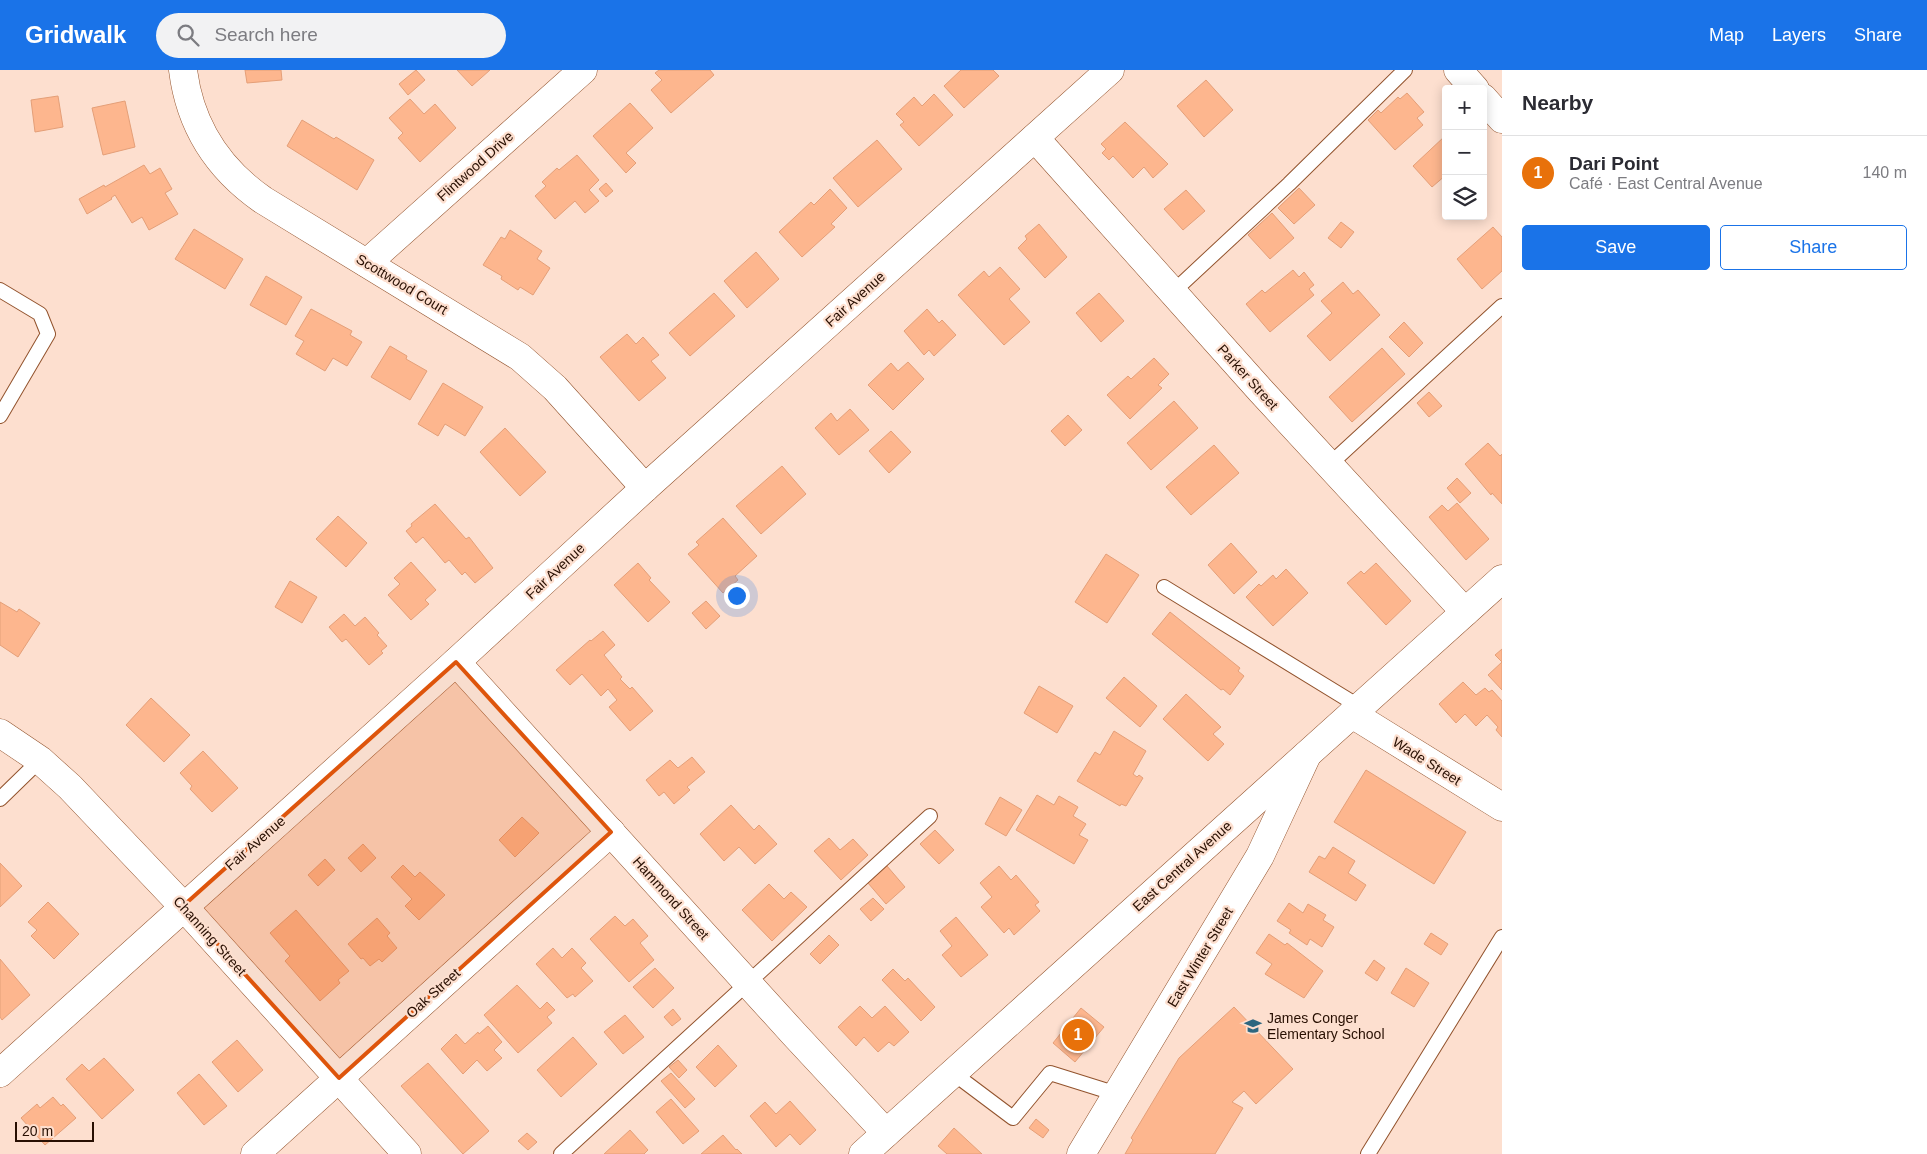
<!DOCTYPE html>
<html lang="en">
<head>
<meta charset="utf-8">
<style>
  :root { --surface:#fff; --page:#f2f2f3; --text:#2b2b33; --muted:#7c7c81; --line:#e1e1e2; --accent:#1a73e8 }
  body { margin:0; font-family:Arial,sans-serif; background:var(--page); color:var(--text) }
  .controls { position:absolute; right:15px; top:15px; display:grid; overflow:hidden; border-radius:5px; box-shadow:0 2px 12px #0003 }
  .controls button { width:45px; height:45px; display:grid; place-items:center; padding:0; border:0; border-bottom:1px solid var(--line); background:var(--surface); color:var(--text); font:25px sans-serif }
  .scale { position:absolute; left:15px; bottom:12px; width:79px; box-sizing:border-box; padding-left:5px; border:2px solid #280f02; border-top:0; font-size:14px; line-height:18px; white-space:nowrap; color:#280f02; -webkit-text-stroke:4px #fddfcf; paint-order:stroke }
  .you { position:absolute; left:736px; top:525px; width:18px; height:18px; margin:-12px; border:4px solid #fff; border-radius:50%; background:#1a73e8; box-shadow:0 0 0 8px #1a73e833 }
  .badge { display:grid; place-items:center; width:32px; height:32px; border-radius:50%; background:var(--accent); color:#fff; font-size:16px; font-weight:700 }
  .pin { position:absolute; translate:-50% -50%; border:2px solid #fff; box-shadow:0 1px 5px #0006 }
  .list { margin:0; padding:0; list-style:none }
  h2 { display:flex; justify-content:space-between; align-items:center; height:65px; margin:0; padding:0 20px; font-size:21px }
  h2 small { font-size:16px; font-weight:400; color:var(--muted) }
  .list li { display:grid; grid-template-columns:32px 1fr auto; gap:15px; align-items:center; box-sizing:border-box; height:75px; padding:0 20px; border-top:1px solid var(--line) }
  .list b { display:block; font-size:19px; white-space:nowrap }
  .list p { margin:0; font-size:16px; white-space:nowrap; color:var(--muted) }
  .list em { font-size:16px; font-style:normal; color:var(--muted) }
  .actions { display:flex; gap:10px; padding:15px 20px }
  .actions a { flex:1; padding:11px 0; border:1px solid var(--accent); border-radius:5px; text-align:center; font-size:18px; color:var(--accent) }
  .actions .main { background:var(--accent); color:#fff }
  .icon { flex:none; width:28px; height:28px; fill:none; stroke:currentColor; stroke-width:2; stroke-linecap:round; stroke-linejoin:round }
  .map { position:relative; flex:none; width:1502px; height:1084px; overflow:hidden }
  header { display:flex; align-items:center; gap:30px; box-sizing:border-box; height:70px; padding:0 25px; background:var(--accent); color:#fff }
  header strong { font-size:24px }
  nav { display:flex; gap:28px; margin-inline-start:auto; font-size:18px }
  .search { width:350px; height:45px; background:var(--page); display:flex; align-items:center; gap:12px; box-sizing:border-box; padding:0 18px; border-radius:28px; color:var(--muted); font-size:19px }
  main { display:flex }
  aside { flex:1; background:var(--surface) }
  .map>svg:first-child { display:block }
  .building { fill:#fdb68e; stroke:#e49f78 }
  .lines { fill:none; stroke-linecap:round; stroke-linejoin:round }
  .lane-casing { stroke:#92532d; stroke-width:16 }
  .street-casing { stroke:#92532d; stroke-width:29 }
  .secondary-casing { stroke:#92532d; stroke-width:29 }
  .lane { stroke:#fff; stroke-width:14 }
  .street { stroke:#fff; stroke-width:28 }
  .secondary { stroke:#fff; stroke-width:28 }
  .marked { fill:#de550c; fill-opacity:0.2; stroke:#de550c; stroke-width:4; stroke-linejoin:round }
  .labels { text-anchor:middle; dominant-baseline:central; stroke-width:4.5; stroke-linejoin:round; paint-order:stroke }
  .street-label { font-size:14px; fill:#280f02; stroke:#fddfcf }
  .poi-label { font-size:14px; fill:#280f02; stroke:#fddfcf; text-anchor:start }
</style>
</head>
<body>
<header>
<strong>Gridwalk</strong>
<div class="search"><svg class="icon" aria-label="search" viewBox="0 0 24 24"><circle cx="10" cy="10" r="6"/><path d="M15 15l6 6"/></svg>Search here</div>
<nav><a>Map</a><a>Layers</a><a>Share</a></nav>
</header>
<main>
<div class="map">
<svg width="1502" height="1084" viewBox="0 0 1502 1084">
  <rect width="100%" height="100%" fill="#fddfcf"/>
  <g class="building">
    <path d="M245,0H281L282,10L247,13Z"/>
    <path d="M416,0L425,10L408,25L399,14Z"/>
    <path d="M457,0H490L472,16Z"/>
    <path d="M659,0H710L714,5L671,43L651,20L662,10L655,3Z"/>
    <path d="M961,0H993L999,6L964,38L944,16Z"/>
    <path d="M1206,10L1233,40L1204,67L1177,36Z"/>
    <path d="M1407,23L1424,42L1417,48L1423,55L1395,80L1368,50L1378,40L1381,43L1398,27L1400,29Z"/>
    <path d="M934,24L953,45L919,76L900,55L904,52L896,44L914,27L922,36Z"/>
    <path d="M58,26L63,57L35,62L31,30Z"/>
    <path d="M410,29L424,44L435,34L456,58L420,92L398,68L403,63L389,48Z"/>
    <path d="M125,31L135,77L103,85L92,38Z"/>
    <path d="M630,33L653,58L626,83L636,93L626,103L593,66Z"/>
    <path d="M302,50L334,69L336,67L374,90L357,120L287,76Z"/>
    <path d="M1125,52L1168,94L1153,108L1144,97L1133,108L1113,86L1109,90L1102,83L1106,79L1101,74Z"/>
    <path d="M1445,66L1446,105L1432,117L1413,96Z"/>
    <path d="M877,70L902,99L858,137L833,108Z"/>
    <path d="M577,85L599,110L589,120L599,131L585,143L575,131L555,149L535,126L546,116L542,112L557,98L559,100Z"/>
    <path d="M144,95L150,104L160,98L172,119L165,123L178,144L149,160L142,147L132,153L115,125L111,128L112,129L87,144L79,129L104,115L105,117Z"/>
    <path d="M606,113L613,121L606,127L599,119Z"/>
    <path d="M1299,118L1315,135L1294,154L1278,138Z"/>
    <path d="M830,119L847,138L831,154L835,157L802,187L779,162L811,132L814,135Z"/>
    <path d="M1186,120L1205,141L1183,160L1164,139Z"/>
    <path d="M1272,143L1294,168L1270,189L1248,165Z"/>
    <path d="M1341,152L1354,162L1341,178L1328,168Z"/>
    <path d="M1039,154L1067,187L1045,208L1018,178L1027,169L1025,166Z"/>
    <path d="M1493,157L1502,167V201L1482,219L1457,189Z"/>
    <path d="M194,159L243,189L225,219L175,189Z"/>
    <path d="M510,160L542,181L537,189L550,198L533,225L520,217L518,220L501,209L502,206L483,195L501,167L505,169Z"/>
    <path d="M756,182L779,209L747,238L724,211Z"/>
    <path d="M1000,197L1020,219L1009,229L1030,252L1004,275L958,225L984,201L989,207Z"/>
    <path d="M1293,200L1299,207L1304,202L1314,215L1309,219L1314,225L1270,262L1246,234L1262,220L1265,223Z"/>
    <path d="M266,206L302,227L286,255L250,235Z"/>
    <path d="M1343,212L1353,224L1358,220L1380,245L1330,291L1307,266L1332,243L1321,231Z"/>
    <path d="M714,223L735,246L690,286L669,263Z"/>
    <path d="M1099,223L1124,251L1101,272L1076,243Z"/>
    <path d="M311,239L352,261L350,265L362,272L347,296L333,288L325,301L296,284L304,271L295,266Z"/>
    <path d="M927,239L939,253L942,250L956,265L934,286L929,280L924,285L904,261Z"/>
    <path d="M1404,252L1423,273L1409,287L1389,267Z"/>
    <path d="M627,264L636,274L643,267L659,285L651,291L666,308L639,331L600,287Z"/>
    <path d="M390,276L407,286L406,289L427,301L410,330L371,307Z"/>
    <path d="M1382,278L1405,304L1352,352L1329,327Z"/>
    <path d="M1154,288L1169,304L1158,315L1162,318L1130,349L1107,325L1128,306L1131,309Z"/>
    <path d="M908,292L924,309L893,340L868,315L891,293L898,301Z"/>
    <path d="M443,313L483,337L465,366L445,354L438,366L418,354Z"/>
    <path d="M1429,322L1442,336L1429,347L1417,333Z"/>
    <path d="M1174,331L1198,358L1151,400L1127,373Z"/>
    <path d="M850,339L869,360L839,385L815,358L831,343L837,351Z"/>
    <path d="M1068,345L1082,360L1065,376L1051,361Z"/>
    <path d="M505,358L546,402L520,426L480,382Z"/>
    <path d="M891,361L911,382L889,403L869,381Z"/>
    <path d="M1488,373L1500,386L1502,384V434L1492,423L1491,425L1465,394Z"/>
    <path d="M1214,375L1239,403L1191,445L1166,417Z"/>
    <path d="M782,396L806,424L761,464L736,436Z"/>
    <path d="M1457,408L1471,423L1460,433L1447,418Z"/>
    <path d="M1457,433L1489,469L1466,490L1429,447L1442,435L1448,441Z"/>
    <path d="M435,434L466,469L469,467L493,498L475,513L465,502L462,505L449,490L445,493L423,467L416,473L406,461L412,456L411,454Z"/>
    <path d="M338,446L367,473L346,497L316,469Z"/>
    <path d="M723,448L757,486L735,506L738,510L723,523L688,484L699,475L696,472Z"/>
    <path d="M1231,473L1257,502L1234,524L1208,495Z"/>
    <path d="M1106,484L1139,505L1107,553L1075,532Z"/>
    <path d="M411,492L436,520L425,530L429,534L411,550L388,525L400,514L394,508Z"/>
    <path d="M638,493L651,508L649,510L670,532L648,552L614,515Z"/>
    <path d="M1376,493L1411,531L1386,555L1347,513L1361,501L1364,504Z"/>
    <path d="M1286,499L1308,523L1273,556L1246,527L1259,514L1261,516L1273,505L1276,509Z"/>
    <path d="M290,511L317,527L302,553L275,537Z"/>
    <path d="M706,531L720,546L706,559L692,543Z"/>
    <path d="M0,532L17,542L19,539L40,553L18,587L0,575Z"/>
    <path d="M1170,542L1240,598L1238,601L1244,606L1230,625L1223,619L1221,620L1152,564Z"/>
    <path d="M344,544L355,556L365,547L379,563L377,565L387,576L381,581L383,583L369,595L346,569L342,572L329,557Z"/>
    <path d="M603,561L615,575L604,585L622,607L620,609L630,619L632,617L653,641L630,661L609,637L617,630L608,619L601,626L582,604L570,615L556,600L590,570L591,571Z"/>
    <path d="M1502,579V620L1488,605L1502,592L1495,585Z"/>
    <path d="M1124,607L1157,636L1140,657L1106,628Z"/>
    <path d="M1463,612L1476,625L1485,618L1489,622L1492,620L1502,631V667L1496,660L1498,657L1487,645L1476,656L1465,644L1456,653L1439,634Z"/>
    <path d="M1039,616L1073,636L1057,663L1024,643Z"/>
    <path d="M1186,624L1221,657L1213,664L1224,674L1208,691L1163,649Z"/>
    <path d="M151,628L190,665L164,692L126,655Z"/>
    <path d="M1114,661L1146,681L1133,704L1137,707L1139,705L1143,708L1126,736L1121,734L1120,736L1077,711L1095,682L1100,685Z"/>
    <path d="M203,681L238,718L212,742L190,719L192,716L180,703Z"/>
    <path d="M692,687L705,702L687,717L690,720L674,734L664,722L659,726L646,710L670,690L678,698Z"/>
    <path d="M1366,700L1466,762L1434,814L1334,752Z"/>
    <path d="M1037,725L1054,735L1059,726L1078,737L1073,746L1086,754L1079,765L1088,770L1074,794L1016,760Z"/>
    <path d="M1000,727L1022,740L1006,766L985,754Z"/>
    <path d="M731,735L754,760L759,755L777,774L755,794L739,777L724,791L700,764Z"/>
    <path d="M522,747L539,763L515,787L499,770Z"/>
    <path d="M935,760L954,780L939,794L920,774Z"/>
    <path d="M829,768L840,780L853,769L868,785L841,810L814,781Z"/>
    <path d="M363,774L376,788L361,802L348,788Z"/>
    <path d="M1333,777L1355,791L1348,803L1366,815L1356,831L1309,802L1319,786L1325,789Z"/>
    <path d="M325,789L335,800L318,816L308,805Z"/>
    <path d="M0,793L22,816L0,837Z"/>
    <path d="M403,795L415,807L420,802L445,825L419,850L405,836L412,829L391,807Z"/>
    <path d="M887,796L905,817L886,834L868,813Z"/>
    <path d="M999,796L1011,810L1016,805L1039,832L1035,835L1040,841L1014,865L1009,858L1004,863L981,837L992,827L980,813Z"/>
    <path d="M769,814L784,829L791,822L807,837L772,871L742,840Z"/>
    <path d="M873,828L884,839L871,851L860,839Z"/>
    <path d="M48,832L79,864L54,889L31,866L37,860L28,852Z"/>
    <path d="M1289,833L1303,843L1308,834L1326,845L1323,850L1334,857L1322,877L1310,869L1307,875L1289,863L1291,860L1277,851Z"/>
    <path d="M296,840L349,901L338,910L340,913L320,931L285,891L290,886L270,863Z"/>
    <path d="M615,846L625,856L633,849L648,866L640,873L654,890L629,912L590,869Z"/>
    <path d="M956,847L988,885L961,907L942,885L952,876L940,861Z"/>
    <path d="M377,848L390,863L387,866L397,878L382,892L379,889L370,896L363,888L361,889L348,874Z"/>
    <path d="M1431,863L1448,874L1441,885L1424,874Z"/>
    <path d="M1269,864L1285,875L1287,873L1323,901L1304,928L1265,904L1272,894L1256,883Z"/>
    <path d="M829,865L839,875L820,894L810,884Z"/>
    <path d="M553,878L562,888L572,878L586,893L581,898L593,911L575,927L573,924L567,928L536,894Z"/>
    <path d="M0,889L30,925L2,950L0,947Z"/>
    <path d="M1374,890L1385,898L1377,911L1365,903Z"/>
    <path d="M655,898L674,918L653,938L633,917Z"/>
    <path d="M1406,898L1429,913L1414,937L1391,923Z"/>
    <path d="M893,899L905,911L908,908L935,937L921,951L882,910Z"/>
    <path d="M517,915L540,939L547,932L555,940L547,947L552,953L518,983L484,945Z"/>
    <path d="M860,936L872,948L885,936L909,962L894,976L889,972L878,982L864,967L856,976L838,957Z"/>
    <path d="M1234,937L1293,999L1256,1034L1244,1021L1232,1032L1243,1038L1215,1084H1125L1133,1070L1131,1068L1179,988Z"/>
    <path d="M1081,938L1104,957L1075,992L1053,973Z"/>
    <path d="M673,939L681,949L672,956L664,947Z"/>
    <path d="M625,945L644,967L623,984L604,962Z"/>
    <path d="M488,956L502,972L494,980L502,988L487,1001L477,990L463,1004L441,979L456,964L465,974L478,962L479,964Z"/>
    <path d="M573,967L597,994L561,1027L537,1000Z"/>
    <path d="M237,970L263,1000L238,1022L212,992Z"/>
    <path d="M718,975L737,996L715,1017L696,997Z"/>
    <path d="M104,988L134,1020L102,1049L66,1009L82,994L89,1001Z"/>
    <path d="M678,990L687,1000L679,1008L669,997Z"/>
    <path d="M428,993L489,1061L463,1084L401,1016Z"/>
    <path d="M671,1003L695,1029L685,1038L661,1011Z"/>
    <path d="M199,1004L227,1036L204,1055L177,1023Z"/>
    <path d="M53,1027L61,1036L63,1034L76,1048L45,1075L21,1048L37,1034L40,1038Z"/>
    <path d="M671,1029L699,1061L683,1074L656,1042Z"/>
    <path d="M790,1031L816,1060L800,1075L790,1064L776,1077L750,1046L765,1032L776,1044Z"/>
    <path d="M1036,1049L1049,1060L1043,1068L1029,1058Z"/>
    <path d="M954,1058L982,1084H947L938,1076Z"/>
    <path d="M630,1060L648,1080L644,1084H604Z"/>
    <path d="M527,1063L537,1072L528,1080L518,1071Z"/>
    <path d="M723,1065L736,1080L737,1079L742,1084H701Z"/>
  </g>
  <g class="lines">
    <g class="lane-casing">
      <g id="lane">
        <path d="M0,220L40,244L48,264L0,346"/>
        <path d="M1173,222L1289,114L1405,0"/>
        <path d="M1329,395L1502,236"/>
        <path d="M1164,517L1360,637"/>
        <path d="M0,729L40,690"/>
        <path d="M953,1003L1013,1048L1050,1003L1117,1024"/>
        <path d="M561,1084L930,746"/>
        <path d="M1368,1084L1502,867"/>
      </g>
    </g>
    <g class="street-casing">
      <g id="street">
        <path d="M183,0C190,56 217,98 263,130L520,287L555,318L645,418"/>
        <path d="M1458,0L1475,19"/>
        <path d="M1483,28L1502,49"/>
        <path d="M1035,68L1261,321L1465,542"/>
        <path d="M367,193L583,0"/>
        <path d="M456,592L794,964L886,1063"/>
        <path d="M1352,644L1502,737"/>
        <path d="M0,663L40,690L70,717L183,836L407,1084"/>
        <path d="M0,1003L456,592L645,418L1110,0"/>
        <path d="M255,1084L611,762"/>
        <path d="M1081,1084L1260,786L1307,685"/>
      </g>
    </g>
    <g class="secondary-casing">
      <path id="secondary" d="M863,1084L1502,509"/>
    </g>
    <use href="#lane" class="lane"/>
    <use href="#street" class="street"/>
    <use href="#secondary" class="secondary"/>
  </g>
  <path class="marked" d="M456,592L611,762L339,1008L183,836Z"/>
  <defs>
    <g id="school-bare" transform="scale(1.35)"><path d="M0-5L7-2L0 1L-7-2ZM-4 1L0 2.5L4 1V4Q0 6-4 4Z" fill="#2d667f" stroke="#fddfcf" stroke-width="2.5" paint-order="stroke"/></g>
  </defs>
  <g fill-rule="evenodd">
    <use href="#school-bare" x="1253" y="956"/>
  </g>
  <g class="labels">
    <g class="street-label">
      <text transform="translate(475 96) rotate(-42)">Flintwood Drive</text>
      <text transform="translate(402 214) rotate(31)">Scottwood Court</text>
      <text transform="translate(855 229) rotate(-42)">Fair Avenue</text>
      <text transform="translate(1248 307) rotate(48)">Parker Street</text>
      <text transform="translate(555 501) rotate(-43)">Fair Avenue</text>
      <text transform="translate(1427 691) rotate(32)">Wade Street</text>
      <text transform="translate(255 773) rotate(-41)">Fair Avenue</text>
      <text transform="translate(1182 796) rotate(-42)">East Central Avenue</text>
      <text transform="translate(671 828) rotate(48)">Hammond Street</text>
      <text transform="translate(210 866) rotate(48)">Channing Street</text>
      <text transform="translate(1200 887) rotate(-59)">East Winter Street</text>
      <text transform="translate(433 923) rotate(-42)">Oak Street</text>
    </g>
    <g class="poi-label">
      <text x="1267" y="948">James Conger<tspan x="1267" dy="16">Elementary School</tspan></text>
    </g>
  </g>
</svg>
<div class="controls">
<button>+</button>
<button>−</button>
<button><svg class="icon" aria-label="layers" viewBox="0 0 24 24"><path d="M12 4l9 5-9 5-9-5zM3 14l9 5 9-5"/></svg></button>
</div>
<div class="scale">20 m</div>
<div class="you"></div>
<div class="pin badge" style="left:1078px;top:965px;background:#e8710a">1</div>
</div>
<aside>
<h2>Nearby<small></small></h2>
<ul class="list">
<li><span class="badge" style="background:#e8710a">1</span><div><b>Dari Point</b><p>Café · East Central Avenue</p></div><em>140 m</em></li>
</ul>
<div class="actions"><a class="main">Save</a><a>Share</a></div>
</aside>
</main>
</body>
</html>
